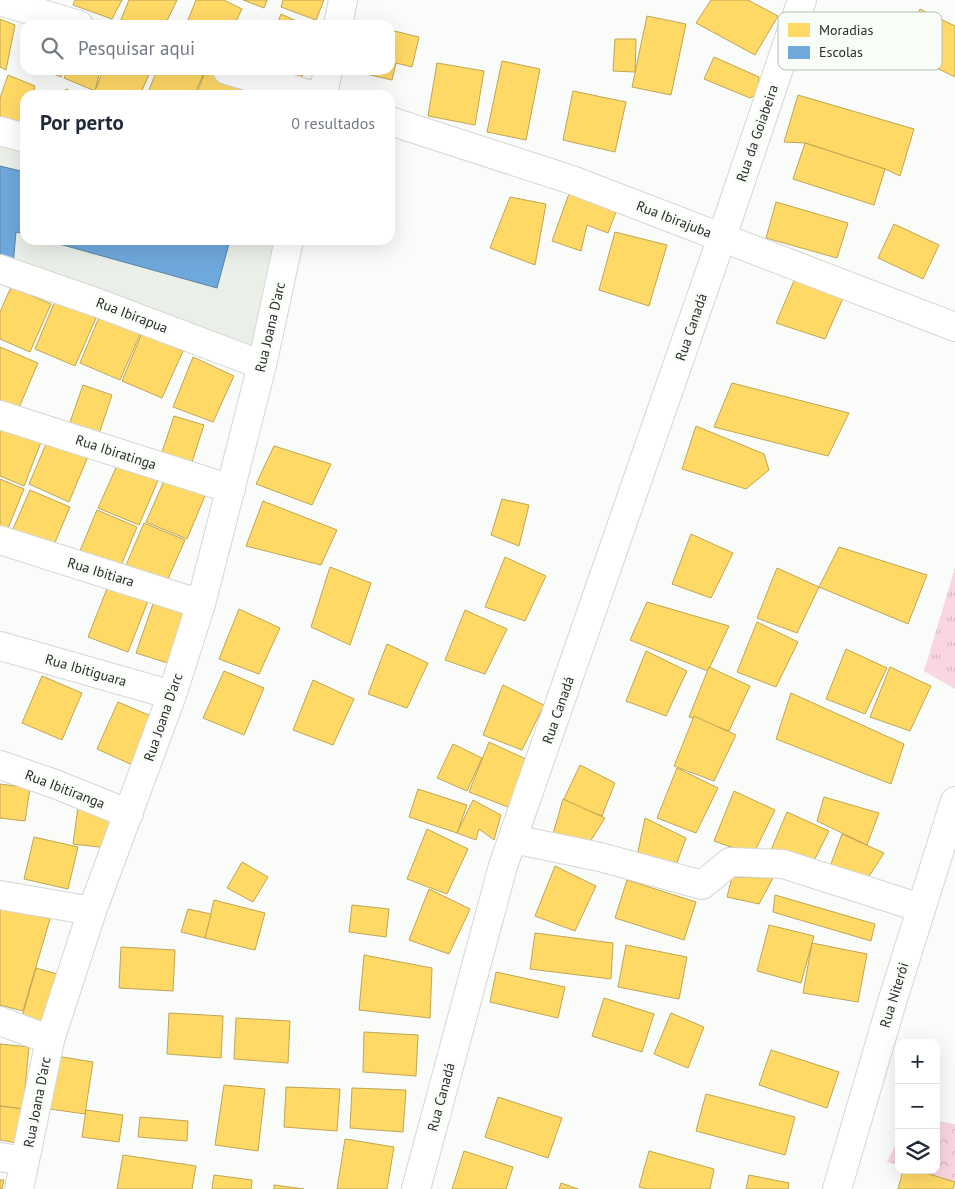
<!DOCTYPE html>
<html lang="pt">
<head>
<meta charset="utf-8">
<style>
  :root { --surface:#fff; --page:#f2f2f3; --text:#1f2937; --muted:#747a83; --line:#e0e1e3 }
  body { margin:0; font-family:"PT Sans",sans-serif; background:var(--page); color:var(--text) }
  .controls { position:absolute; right:15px; bottom:15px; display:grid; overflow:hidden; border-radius:10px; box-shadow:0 5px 20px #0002 }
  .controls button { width:45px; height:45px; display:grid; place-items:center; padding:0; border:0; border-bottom:1px solid var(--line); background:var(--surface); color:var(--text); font:25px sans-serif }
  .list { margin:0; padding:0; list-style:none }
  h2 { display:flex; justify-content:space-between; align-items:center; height:65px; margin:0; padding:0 20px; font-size:21px }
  h2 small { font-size:16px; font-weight:400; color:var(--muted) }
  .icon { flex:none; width:28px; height:28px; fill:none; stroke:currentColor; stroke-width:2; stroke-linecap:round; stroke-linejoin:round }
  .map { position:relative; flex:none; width:955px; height:1189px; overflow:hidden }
  .search { position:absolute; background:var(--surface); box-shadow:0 5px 20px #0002; left:20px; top:20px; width:375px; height:55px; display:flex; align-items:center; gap:12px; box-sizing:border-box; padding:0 18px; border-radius:15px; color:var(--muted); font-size:19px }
  .panel { position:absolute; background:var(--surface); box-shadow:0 5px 20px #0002; left:20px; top:90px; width:375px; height:155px; border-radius:15px }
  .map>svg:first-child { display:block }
  .built { fill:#eaf0e8 }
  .forest { fill:url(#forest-crowns) }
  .park { fill:url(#park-tufts) }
  .homes { fill:#ffd966; stroke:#bfa554 }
  .schools { fill:#6fa8dc; stroke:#5a83a6 }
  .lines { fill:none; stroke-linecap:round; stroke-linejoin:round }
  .minor-casing { stroke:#d5d7d4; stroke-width:30 }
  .minor { stroke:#fefffe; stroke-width:28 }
  .labels { text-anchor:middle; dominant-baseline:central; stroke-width:5; stroke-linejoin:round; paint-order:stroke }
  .street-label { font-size:14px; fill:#2a2c29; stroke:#f8fdf7 }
  .key { fill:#f8fdf7; stroke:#babeb9; stroke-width:1 }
  .key-label { font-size:14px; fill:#2a2c29 }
</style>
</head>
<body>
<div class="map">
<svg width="955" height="1189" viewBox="0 0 955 1189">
  <defs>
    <pattern id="forest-crowns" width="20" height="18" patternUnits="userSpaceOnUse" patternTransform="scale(1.25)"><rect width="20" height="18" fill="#fad6e1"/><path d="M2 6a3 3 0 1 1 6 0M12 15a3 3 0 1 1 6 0" fill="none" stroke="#d6b8c1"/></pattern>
    <pattern id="park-tufts" width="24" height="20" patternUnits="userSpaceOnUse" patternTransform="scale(1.25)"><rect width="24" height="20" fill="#fad6e1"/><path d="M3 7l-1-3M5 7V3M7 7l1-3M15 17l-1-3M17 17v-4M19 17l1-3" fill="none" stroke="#d6b8c1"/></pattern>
  </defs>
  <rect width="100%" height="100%" fill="#f9fcf8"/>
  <path class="built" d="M0,143L25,150V240H278L249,353L0,262Z"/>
  <g class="forest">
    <path d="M936,1121L955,1124V1182L916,1170H936Z"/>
    <path d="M899,1138V1165L887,1162Z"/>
  </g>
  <path class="park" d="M955,568V689L924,671Z"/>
  <g class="homes">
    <path d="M75,0H122L112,19L73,5Z"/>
    <path d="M129,0H177L165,25H128L120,22Z"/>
    <path d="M196,0H224L242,9L234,25H186Z"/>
    <path d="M243,0H267L264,8Z"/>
    <path d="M283,0H324L316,20L281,7Z"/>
    <path d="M711,0H748L778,16L755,55L696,23Z"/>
    <path d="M920,9L955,26V77L900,50Z"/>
    <path d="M281,14L305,25H277Z"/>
    <path d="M647,16L686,24L671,95L632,87Z"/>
    <path d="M0,19L15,25L6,70L0,67Z"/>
    <path d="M390,30L419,37L412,67L396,63L392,80L362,73L363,70H390Z"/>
    <path d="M615,39H636L635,72L613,71Z"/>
    <path d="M714,57L759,77L758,94L750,98L704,79Z"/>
    <path d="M502,61L540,69L526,140L487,132Z"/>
    <path d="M437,63L484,71L475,125L428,116Z"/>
    <path d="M43,70H63L61,77Z"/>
    <path d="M67,70H100L95,91L64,78Z"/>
    <path d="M103,70H151L140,95H107L95,91Z"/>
    <path d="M157,70H202L205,71L194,95H147Z"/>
    <path d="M206,70L248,88L245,95H196Z"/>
    <path d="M278,70H305L301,79Z"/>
    <path d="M8,75L35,86L33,95H25V130L0,120V98Z"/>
    <path d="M252,82L280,95H247Z"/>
    <path d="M66,89L80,95H64Z"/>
    <path d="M573,91L626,102L615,152L563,140Z"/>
    <path d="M798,95L914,129L900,176L885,169L805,143L784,142Z"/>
    <path d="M805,143L885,169L874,205L793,179Z"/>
    <path d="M571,188L619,204L608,233L587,225L581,251L552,241Z"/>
    <path d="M510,197L546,204L535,265L490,248Z"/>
    <path d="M776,202L848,223L837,258L766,238Z"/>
    <path d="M894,224L939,245L923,279L878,258Z"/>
    <path d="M615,232L667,245L649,306L599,290Z"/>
    <path d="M799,269L848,287L825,339L776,323Z"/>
    <path d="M11,287L51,304L30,352L0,339V312Z"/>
    <path d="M55,301L96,318L75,366L35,349Z"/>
    <path d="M100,315L141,332L120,380L80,363Z"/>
    <path d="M142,333L183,351L162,398L122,381Z"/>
    <path d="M0,347L38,363L18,410L0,403Z"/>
    <path d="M193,357L234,376L213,422L173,407Z"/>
    <path d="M732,383L849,413L828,456L714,427Z"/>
    <path d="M83,385L112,395L98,437L68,428Z"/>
    <path d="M174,416L204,425L190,468L160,458Z"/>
    <path d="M0,425L43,437L24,486L0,476Z"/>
    <path d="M696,426L764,454L769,470L746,489L682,469Z"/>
    <path d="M49,437L89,454L69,502L29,484Z"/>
    <path d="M274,446L331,464L312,505L256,484Z"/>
    <path d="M119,461L159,478L139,525L98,508Z"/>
    <path d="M167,474L207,491L187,539L146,522Z"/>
    <path d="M0,479L24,489L4,538L0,536Z"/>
    <path d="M30,490L70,507L50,554L9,538Z"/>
    <path d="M502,499L529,505L519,546L491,535Z"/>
    <path d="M263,501L337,530L321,565L246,546Z"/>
    <path d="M97,510L137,527L117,575L77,558Z"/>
    <path d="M144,523L185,540L164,588L124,570Z"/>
    <path d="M691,534L733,553L711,598L672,584Z"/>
    <path d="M839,547L927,575L908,624L819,587Z"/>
    <path d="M505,557L546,576L525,621L485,607Z"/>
    <path d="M330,567L371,583L350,645L311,627Z"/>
    <path d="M777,568L819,587L797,633L757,618Z"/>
    <path d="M108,586L148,601L128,652L88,637Z"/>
    <path d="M154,601L191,613L174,665L136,653Z"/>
    <path d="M647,602L729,626L708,671L630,640Z"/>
    <path d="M239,609L280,628L259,674L219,659Z"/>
    <path d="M465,610L507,629L485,674L445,660Z"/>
    <path d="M757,622L798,642L776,687L737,672Z"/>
    <path d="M387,644L428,663L407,708L368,694Z"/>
    <path d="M846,649L887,668L865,714L826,699Z"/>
    <path d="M646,651L687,671L666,716L626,701Z"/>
    <path d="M709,667L750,686L729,731L689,717Z"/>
    <path d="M890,667L931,686L910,731L870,717Z"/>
    <path d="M224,671L264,688L244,735L203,718Z"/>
    <path d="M42,676L82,693L62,740L22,723Z"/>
    <path d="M313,680L354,699L333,745L293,730Z"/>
    <path d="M503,685L544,705L522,750L483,735Z"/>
    <path d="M791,693L904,744L891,784L776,739Z"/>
    <path d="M118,702L158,719L137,767L97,749Z"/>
    <path d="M694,716L736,735L714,781L674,766Z"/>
    <path d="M489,742L530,761L508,807L469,792Z"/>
    <path d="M453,744L482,758L467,791L437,778Z"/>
    <path d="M580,765L615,783L602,816L563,801Z"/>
    <path d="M677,768L718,788L696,833L657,818Z"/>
    <path d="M0,784L30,788L25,821L0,818Z"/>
    <path d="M418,789L467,805L457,833L409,817Z"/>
    <path d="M734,791L775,810L753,855L714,841Z"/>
    <path d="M824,797L879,813L867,845L817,821Z"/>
    <path d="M563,799L605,818L590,842L553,834Z"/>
    <path d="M473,800L501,815L494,840L479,829L476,840L457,833Z"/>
    <path d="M78,807L112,812L108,848L73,844Z"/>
    <path d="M787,812L829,831L812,865L795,857L771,850Z"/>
    <path d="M645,818L686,838L675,868L636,861Z"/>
    <path d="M427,829L468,849L447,894L407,879Z"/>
    <path d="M842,834L884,853L864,884L828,872Z"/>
    <path d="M34,837L78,847L68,889L24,879Z"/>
    <path d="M242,862L268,877L253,902L227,888Z"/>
    <path d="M555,866L596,886L575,931L535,916Z"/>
    <path d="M732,877L773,878L759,904L727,897Z"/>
    <path d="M627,880L696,902L684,940L615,918Z"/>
    <path d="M429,889L470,909L449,954L409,940Z"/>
    <path d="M775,895L875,924L871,941L773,912Z"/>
    <path d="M214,900L265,913L255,950L205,938Z"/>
    <path d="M0,905L50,919L23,1011L0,1005Z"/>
    <path d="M352,905L389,909L386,937L349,932Z"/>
    <path d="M188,909L211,914L205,938L181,932Z"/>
    <path d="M769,925L814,936L801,983L757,971Z"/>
    <path d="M535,933L613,943L611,979L530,969Z"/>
    <path d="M812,943L867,954L858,1002L803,993Z"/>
    <path d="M626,945L687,957L679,999L618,987Z"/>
    <path d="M121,947L175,950L173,991L119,988Z"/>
    <path d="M364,955L432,968L430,1018L359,1010Z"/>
    <path d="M36,968L57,974L41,1029L20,1024Z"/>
    <path d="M496,972L565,987L558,1018L490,1002Z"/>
    <path d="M604,998L654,1014L642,1052L592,1036Z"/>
    <path d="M169,1013L223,1016L221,1058L167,1054Z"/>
    <path d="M671,1013L704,1027L688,1068L654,1054Z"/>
    <path d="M236,1018L290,1021L288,1063L234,1059Z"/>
    <path d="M364,1032L418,1035L416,1076L363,1072Z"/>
    <path d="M0,1044L29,1047L23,1109L0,1106Z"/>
    <path d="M771,1050L839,1072L827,1108L759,1085Z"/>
    <path d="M50,1055L93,1062L85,1114L43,1108Z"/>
    <path d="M224,1085L265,1089L258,1151L215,1145Z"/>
    <path d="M286,1087L340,1089L337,1131L284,1127Z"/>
    <path d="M352,1088L406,1090L403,1132L350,1128Z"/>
    <path d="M706,1094L795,1117L785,1155L696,1131Z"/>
    <path d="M498,1097L562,1118L548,1158L485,1137Z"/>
    <path d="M0,1106L23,1109L17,1143L0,1140Z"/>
    <path d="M86,1110L123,1115L119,1142L82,1137Z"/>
    <path d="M140,1117L188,1121L187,1141L138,1137Z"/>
    <path d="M345,1139L394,1147L387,1189H337Z"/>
    <path d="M464,1151L513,1167L506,1189H452Z"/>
    <path d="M649,1151L714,1169L710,1189H647L639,1187Z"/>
    <path d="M123,1155L196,1166L192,1189H117Z"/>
    <path d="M903,1170H916L955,1182L953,1189H898Z"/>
    <path d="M214,1175L252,1180L251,1189H212Z"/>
    <path d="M749,1175L789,1183L788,1189H746Z"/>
    <path d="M0,1180H4L2,1189H0Z"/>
    <path d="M561,1183L578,1189H559Z"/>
    <path d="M274,1185L304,1189H274Z"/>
  </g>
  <g class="schools">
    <path d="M0,166L25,172V234L16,232L13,266L0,262Z"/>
    <path d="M45,240H230L217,288Z"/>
  </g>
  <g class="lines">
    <g class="minor-casing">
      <g id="minor">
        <path d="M0,1L79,25"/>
        <path d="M338,25L343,0"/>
        <path d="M227,70L311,95"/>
        <path d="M323,95L328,70"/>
        <path d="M390,121L572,180L955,327"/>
        <path d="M0,131L25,138"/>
        <path d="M0,269L98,303L262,365"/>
        <path d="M0,415L231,489"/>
        <path d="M0,540L201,604"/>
        <path d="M0,646L172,695"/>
        <path d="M0,765L55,784L129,814"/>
        <path d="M513,839L600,857L702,885L730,862L783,864L921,908"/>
        <path d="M0,895L92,911"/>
        <path d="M0,1021L50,1040"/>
        <path d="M0,1157L25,1161"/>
        <path d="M19,1189L50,1040L92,911L172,695L201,604L262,365L289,240"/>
        <path d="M416,1189L503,866L722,237L802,0"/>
        <path d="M837,1189L892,1002L955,801"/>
      </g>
    </g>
    <use href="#minor" class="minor"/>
  </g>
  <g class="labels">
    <g class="street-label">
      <text transform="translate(757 133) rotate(-71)">Rua da Goiabeira</text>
      <text transform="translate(674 219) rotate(21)">Rua Ibirajuba</text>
      <text transform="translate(132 315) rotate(21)">Rua Ibirapua</text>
      <text transform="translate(270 327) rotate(-77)">Rua Joana D'arc</text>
      <text transform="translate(691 327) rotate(-71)">Rua Canadá</text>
      <text transform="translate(116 452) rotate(18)">Rua Ibiratinga</text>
      <text transform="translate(101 572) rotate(17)">Rua Ibitiara</text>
      <text transform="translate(86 670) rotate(16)">Rua Ibitiguara</text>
      <text transform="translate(558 710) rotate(-71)">Rua Canadá</text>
      <text transform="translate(163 717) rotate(-71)">Rua Joana D'arc</text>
      <text transform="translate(65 789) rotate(21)">Rua Ibitiranga</text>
      <text transform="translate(894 995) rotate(-73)">Rua Niterói</text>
      <text transform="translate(441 1097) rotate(-75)">Rua Canadá</text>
      <text transform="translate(37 1102) rotate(-79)">Rua Joana D'arc</text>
    </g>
  </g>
  <rect x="778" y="12" width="164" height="58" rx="8" class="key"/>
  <rect x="788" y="23" width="22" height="14" fill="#ffd966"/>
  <rect x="788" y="46" width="22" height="13" fill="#6fa8dc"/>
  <g class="key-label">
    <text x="819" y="35">Moradias</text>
    <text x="819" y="57">Escolas</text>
  </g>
</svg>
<div class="controls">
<button>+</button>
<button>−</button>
<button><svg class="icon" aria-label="layers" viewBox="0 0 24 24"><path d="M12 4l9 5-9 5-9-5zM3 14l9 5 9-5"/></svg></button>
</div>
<div class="search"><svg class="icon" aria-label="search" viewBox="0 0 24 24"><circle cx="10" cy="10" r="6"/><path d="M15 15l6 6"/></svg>Pesquisar aqui</div>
<section class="panel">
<h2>Por perto<small>0 resultados</small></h2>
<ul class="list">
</ul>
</section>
</div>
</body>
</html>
